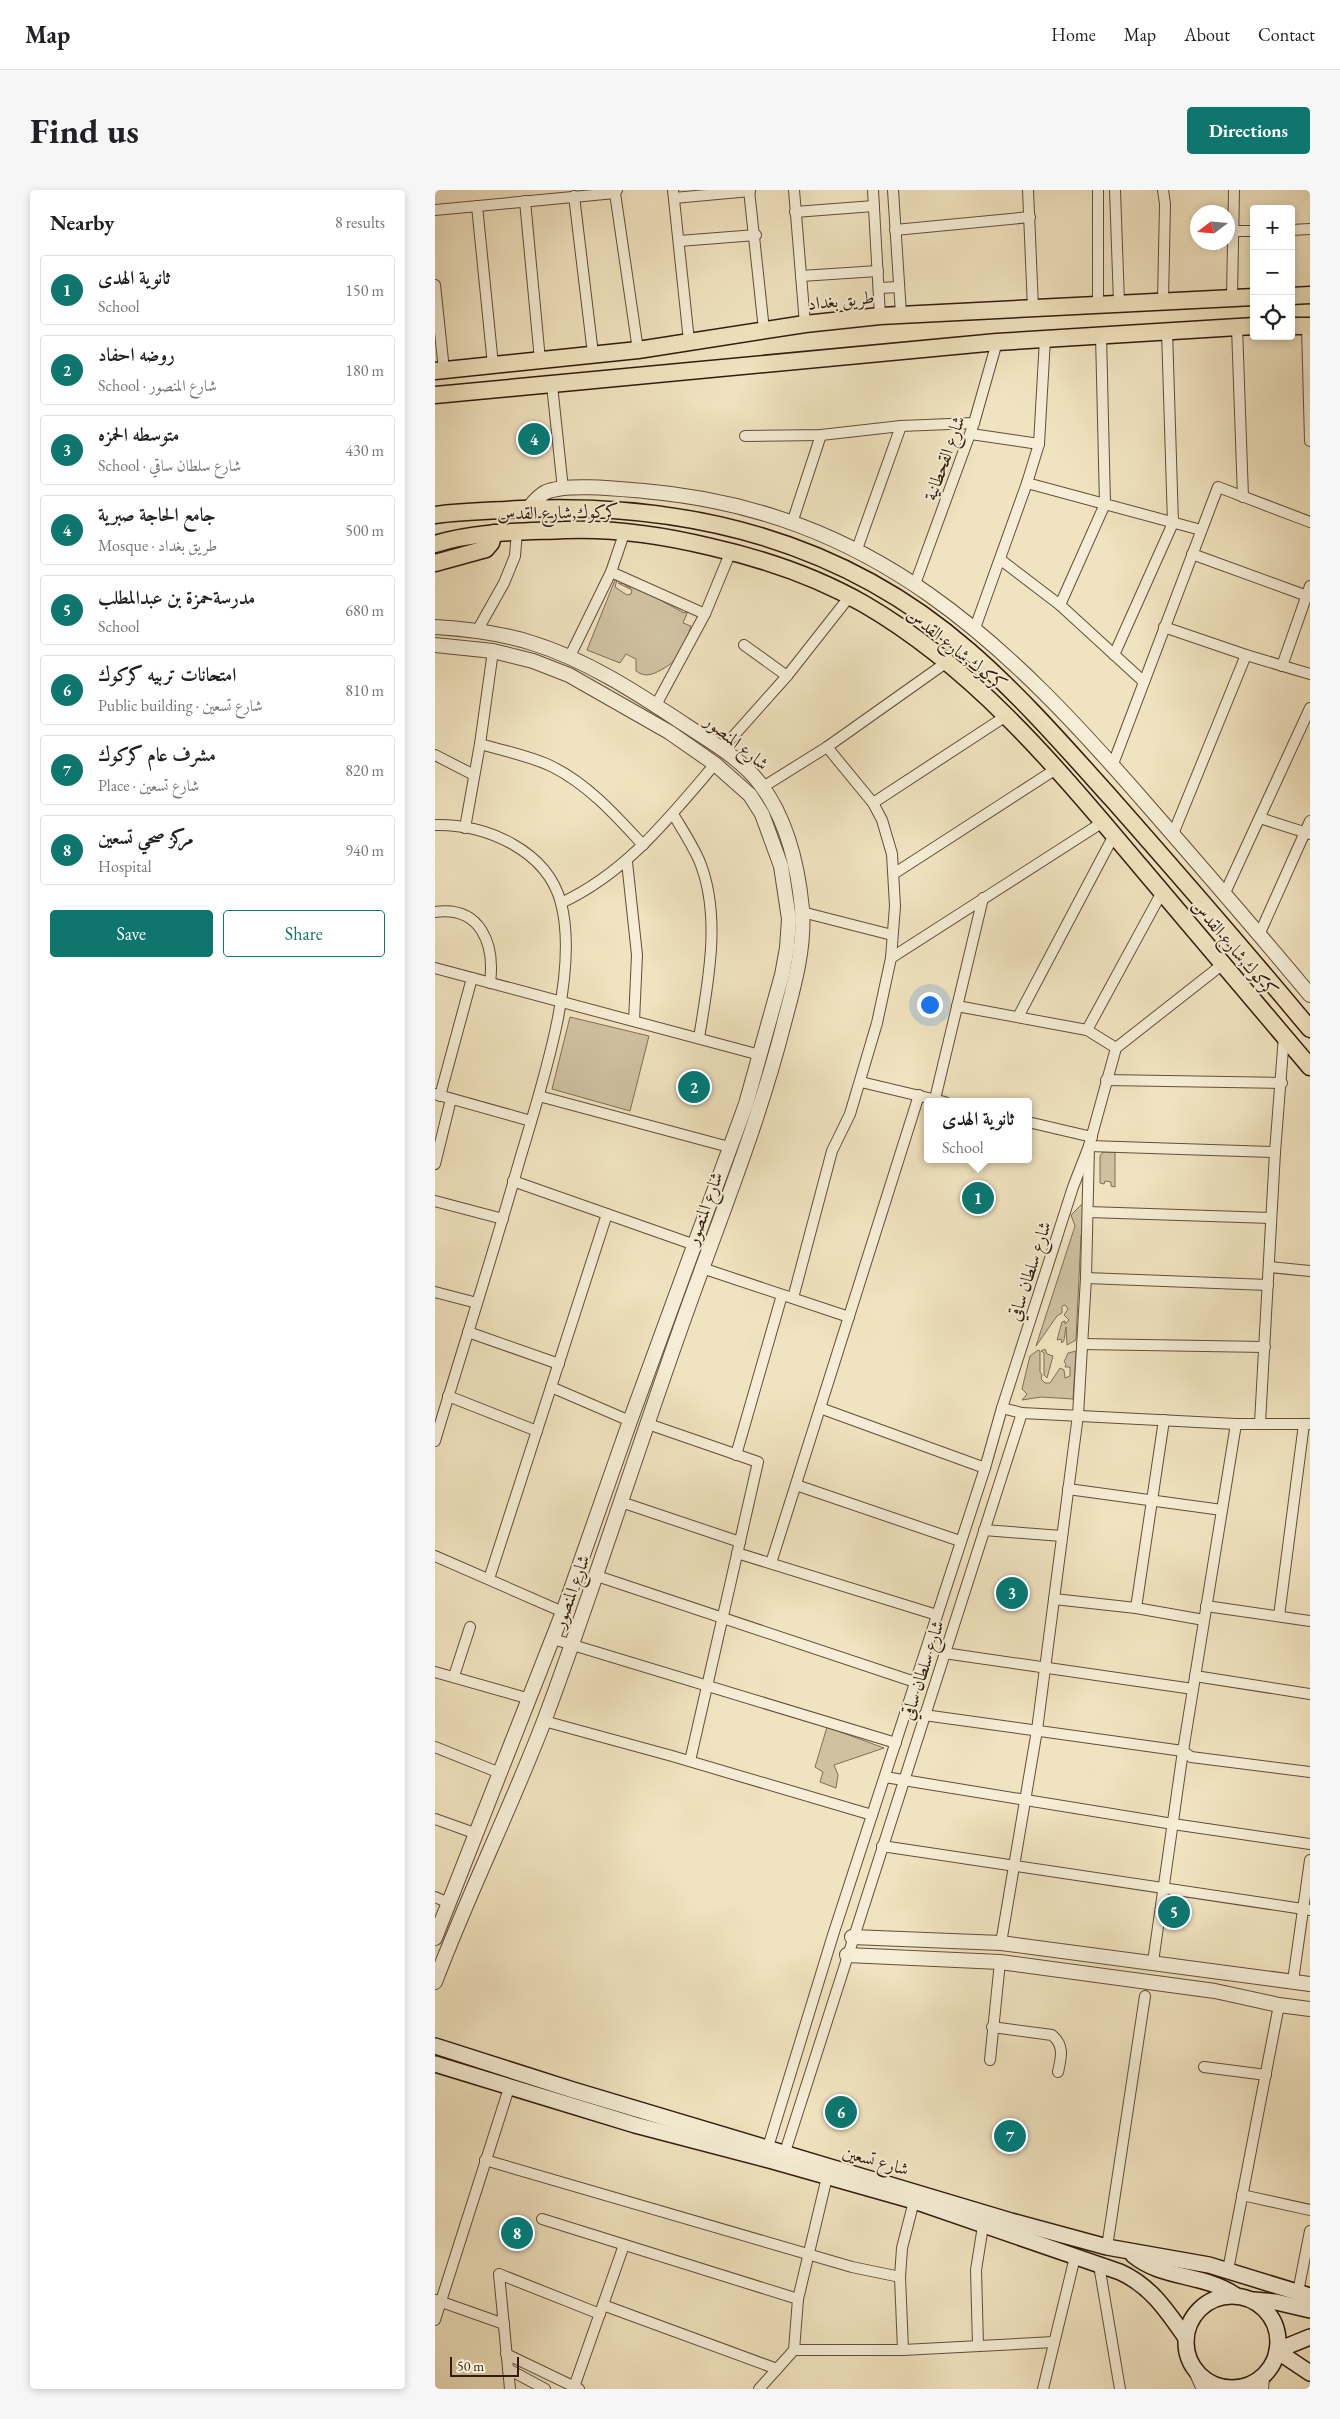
<!DOCTYPE html>
<html lang="en">
<head>
<meta charset="utf-8">
<style>
  :root { --surface:#fff; --page:#f6f6f6; --text:#202124; --muted:#757577; --line:#e0e0e0; --accent:#0f766e }
  body { margin:0; font-family:"EB Garamond",Amiri,serif; background:var(--page); color:var(--text) }
  .controls { position:absolute; right:15px; top:15px; display:grid; overflow:hidden; border-radius:5px; box-shadow:0 2px 8px #0003 }
  .controls button { width:45px; height:45px; display:grid; place-items:center; padding:0; border:0; border-bottom:1px solid var(--line); background:var(--surface); color:var(--text); font:25px sans-serif }
  .compass { position:absolute; left:755px; top:15px; width:45px; height:45px; border-radius:50%; background:var(--surface); box-shadow:0 2px 8px #0003; rotate:254deg }
  .scale { position:absolute; left:15px; bottom:12px; width:69px; box-sizing:border-box; padding-left:5px; border:2px solid #321c0d; border-top:0; font-size:14px; line-height:18px; white-space:nowrap; color:#321c0d; -webkit-text-stroke:4px #f5edd5; paint-order:stroke }
  .you { position:absolute; left:494px; top:814px; width:18px; height:18px; margin:-12px; border:4px solid #fff; border-radius:50%; background:#1a73e8; box-shadow:0 0 0 8px #1a73e833 }
  .badge { display:grid; place-items:center; width:32px; height:32px; border-radius:50%; background:var(--accent); color:#fff; font-size:16px; font-weight:700 }
  .pin { position:absolute; translate:-50% -50%; border:2px solid #fff; box-shadow:0 1px 5px #0006 }
  .popup { position:absolute; left:489px; top:908px; width:108px; height:65px; box-sizing:border-box; display:grid; place-content:center; border-radius:5px; background:var(--surface); filter:drop-shadow(0 1px 4px #0005); font-size:16px; white-space:nowrap; color:var(--muted) }
  .popup b { font-size:19px; color:var(--text) }
  .popup::after { content:''; position:absolute; left:50%; top:100%; margin-left:-10px; border:10px solid transparent; border-top-color:var(--surface) }
  .list { margin:0; padding:0; list-style:none }
  h2 { display:flex; justify-content:space-between; align-items:center; height:65px; margin:0; padding:0 20px; font-size:21px }
  h2 small { font-size:16px; font-weight:400; color:var(--muted) }
  .list li { display:grid; grid-template-columns:32px 1fr auto; gap:15px; align-items:center; box-sizing:border-box; height:70px; margin:0 10px 10px; padding:0 10px; border:1px solid var(--line); border-radius:5px }
  .list b { display:block; font-size:19px; white-space:nowrap }
  .list p { margin:0; font-size:16px; white-space:nowrap; color:var(--muted) }
  .list em { font-size:16px; font-style:normal; color:var(--muted) }
  .actions { display:flex; gap:10px; padding:15px 20px }
  .actions a { flex:1; padding:11px 0; border:1px solid var(--accent); border-radius:5px; text-align:center; font-size:18px; color:var(--accent) }
  .actions .main { background:var(--accent); color:#fff }
  .icon { flex:none; width:28px; height:28px; fill:none; stroke:currentColor; stroke-width:2; stroke-linecap:round; stroke-linejoin:round }
  .map { position:relative; flex:none; width:875px; height:2199px; overflow:hidden; border-radius:5px }
  header { display:flex; align-items:center; gap:30px; box-sizing:border-box; height:70px; padding:0 25px; background:var(--surface); border-bottom:1px solid var(--line) }
  header strong { font-size:24px }
  nav { display:flex; gap:28px; margin-inline-start:auto; font-size:18px }
  .intro { display:flex; align-items:center; justify-content:space-between; box-sizing:border-box; height:120px; padding:0 30px }
  h1 { margin:0; font-size:35px }
  .button { padding:12px 22px; border-radius:5px; background:var(--accent); color:#fff; font-size:18px; font-weight:700 }
  main { display:flex; gap:30px; padding:0 30px }
  aside { flex:1; background:var(--surface); border-radius:5px; box-shadow:0 2px 8px #0003 }
  .map>svg:first-child { display:block }
  .green { fill:#d0c1a1; stroke:#816e57 }
  .lines { fill:none; stroke-linecap:round; stroke-linejoin:round }
  .minor-casing { stroke:#624e3a; stroke-width:12 }
  .tertiary-casing { stroke:#624e3a; stroke-width:16 }
  .secondary-casing { stroke:#321c0d; stroke-width:18 }
  .primary-casing { stroke:#321c0d; stroke-width:19 }
  .minor { stroke:#f5edd5; stroke-width:10 }
  .tertiary { stroke:#f5edd5; stroke-width:14 }
  .secondary { stroke:#f5edd5; stroke-width:15 }
  .primary { stroke:#f0e3bf; stroke-width:16 }
  .labels { text-anchor:middle; dominant-baseline:central; stroke-width:4; stroke-linejoin:round; paint-order:stroke }
  .street-label { font-size:18px; fill:#321c0d; stroke:#f5edd5 }
</style>
</head>
<body>
<header>
<strong>Map</strong>
<nav><a>Home</a><a>Map</a><a>About</a><a>Contact</a></nav>
</header>
<div class="intro"><h1>Find us</h1><a class="button">Directions</a></div>
<main>
<aside>
<h2>Nearby<small>8 results</small></h2>
<ul class="list">
<li><span class="badge">1</span><div><b>ثانوية الهدى</b><p>School</p></div><em>150 m</em></li>
<li><span class="badge">2</span><div><b>روضه احفاد</b><p>School · شارع المنصور</p></div><em>180 m</em></li>
<li><span class="badge">3</span><div><b>متوسطه الحمزه</b><p>School · شارع سلطان ساقي</p></div><em>430 m</em></li>
<li><span class="badge">4</span><div><b>جامع الحاجة صبرية</b><p>Mosque · طريق بغداد</p></div><em>500 m</em></li>
<li><span class="badge">5</span><div><b>مدرسةحمزة بن عبدالمطلب</b><p>School</p></div><em>680 m</em></li>
<li><span class="badge">6</span><div><b>امتحانات تربيه كركوك</b><p>Public building · شارع تسعين</p></div><em>810 m</em></li>
<li><span class="badge">7</span><div><b>مشرف عام كركوك</b><p>Place · شارع تسعين</p></div><em>820 m</em></li>
<li><span class="badge">8</span><div><b>مركز صحي تسعين</b><p>Hospital</p></div><em>940 m</em></li>
</ul>
<div class="actions"><a class="main">Save</a><a>Share</a></div>
</aside>
<div class="map">
<svg width="875" height="2199" viewBox="0 0 875 2199">
  <rect width="100%" height="100%" fill="#f0e3bf"/>
  <filter id="stains"><feTurbulence type="fractalNoise" baseFrequency=".004" numOctaves="4"/><feColorMatrix values="0 0 0 0 .2 0 0 0 0 .09 0 0 0 0 .02 0 0 0 .5 -.17"/></filter>
  <radialGradient id="worn" r=".72"><stop offset=".6" stop-color="#630" stop-opacity="0"/><stop offset="1" stop-color="#630" stop-opacity=".3"/></radialGradient>
  <g class="green">
    <path d="M180,390H182L180,397L192,405L196,404L197,400L183,393L186,394L190,391L189,394L195,398L198,395L249,423L253,421L248,433L256,436C248,460 245,471 222,482C214,486 208,486 201,481V469L191,464L185,473L152,460Z"/>
    <path d="M135,827L214,846L195,921L117,899Z"/>
    <path d="M668,962H680V997L676,996V992L670,991L669,994L665,993V966Z"/>
    <path d="M651,1014L646,1046L641,1150L632,1155L631,1137L629,1150L627,1153L626,1149L622,1150L627,1132L630,1131V1134L634,1130L629,1125L633,1119L630,1115L627,1116V1123L622,1126L601,1156L640,1036L636,1025L646,1015Z"/>
    <path d="M610,1159L612,1164L618,1166L612,1188L609,1185V1163L606,1161Z"/>
    <path d="M603,1160L605,1161V1182L607,1185L606,1189L610,1193H615L625,1178L629,1180L630,1188L635,1186V1177H630L631,1174L629,1172L633,1163L641,1161L638,1209L606,1207L587,1210L592,1204L587,1199L595,1166Z"/>
    <path d="M392,1537L449,1558L399,1575L403,1585L401,1598L385,1592L388,1582L380,1577Z"/>
  </g>
  <g class="lines">
    <g class="minor-casing">
      <g id="minor">
        <path d="M182,0L180,3L203,160"/>
        <path d="M238,0L254,151"/>
        <path d="M314,0L329,140"/>
        <path d="M359,0L370,134"/>
        <path d="M438,0L445,126"/>
        <path d="M458,0L466,124"/>
        <path d="M593,0L598,118"/>
        <path d="M680,0L684,113"/>
        <path d="M139,6L158,164"/>
        <path d="M239,8L315,1"/>
        <path d="M90,11L105,170"/>
        <path d="M42,16L58,175"/>
        <path d="M0,20L180,3"/>
        <path d="M360,22L439,16"/>
        <path d="M460,40L595,27"/>
        <path d="M856,40L875,39"/>
        <path d="M798,41H819"/>
        <path d="M244,51L321,45"/>
        <path d="M366,86L443,81"/>
        <path d="M0,95L9,180"/>
        <path d="M444,98L464,97"/>
        <path d="M797,107L799,0"/>
        <path d="M728,111L730,14L728,0"/>
        <path d="M663,115V0"/>
        <path d="M872,136L875,251"/>
        <path d="M802,137L808,307"/>
        <path d="M117,195L128,299"/>
        <path d="M536,244L604,254"/>
        <path d="M310,246L386,245L466,236L539,233"/>
        <path d="M592,293L766,340"/>
        <path d="M357,333L386,245"/>
        <path d="M422,359L466,236"/>
        <path d="M757,364L875,407"/>
        <path d="M566,370L625,415L709,492"/>
        <path d="M176,382L270,424"/>
        <path d="M480,394L539,233L562,152"/>
        <path d="M625,415L670,314L666,145"/>
        <path d="M729,437L811,465L875,484"/>
        <path d="M540,438L592,293L604,254L610,149"/>
        <path d="M42,441L69,393L80,366L82,341"/>
        <path d="M309,455L352,486"/>
        <path d="M679,465L738,333L732,140"/>
        <path d="M134,468L176,382L190,341"/>
        <path d="M847,476L875,396"/>
        <path d="M221,515L270,424L296,361"/>
        <path d="M45,554C69,561 96,566 118,577C155,596 181,626 208,655"/>
        <path d="M287,559L352,486L415,406"/>
        <path d="M0,565L39,585"/>
        <path d="M678,574L783,297L875,332"/>
        <path d="M328,597L392,557L512,472"/>
        <path d="M438,613L571,526"/>
        <path d="M238,624C247,639 257,654 264,670C287,725 273,792 264,848"/>
        <path d="M825,628L875,644"/>
        <path d="M0,635C51,634 112,660 126,713C146,790 100,914 79,990C54,1077 26,1164 0,1251"/>
        <path d="M30,638L45,554L58,461"/>
        <path d="M738,644L811,465"/>
        <path d="M192,672L202,765L199,831"/>
        <path d="M460,683L621,579"/>
        <path d="M789,705L875,518"/>
        <path d="M126,713C191,683 234,628 280,574"/>
        <path d="M0,722C46,716 60,754 55,793"/>
        <path d="M367,722L457,745"/>
        <path d="M824,745L875,631"/>
        <path d="M456,768L668,632"/>
        <path d="M0,778L325,865"/>
        <path d="M522,816L652,840L681,858"/>
        <path d="M583,827L679,645"/>
        <path d="M652,840L727,702"/>
        <path d="M671,890L847,893"/>
        <path d="M426,892L510,912"/>
        <path d="M0,904L96,931"/>
        <path d="M5,906L37,788"/>
        <path d="M104,906L294,957"/>
        <path d="M500,909L548,708"/>
        <path d="M593,932L657,947"/>
        <path d="M654,956L840,962"/>
        <path d="M0,974L16,909"/>
        <path d="M78,991L260,1055"/>
        <path d="M0,1011L68,1029"/>
        <path d="M653,1022L836,1028"/>
        <path d="M834,1077L875,1081"/>
        <path d="M267,1078L414,1127"/>
        <path d="M651,1088L833,1095"/>
        <path d="M0,1102L42,1113"/>
        <path d="M358,1108L397,961L415,924L442,833L456,768L460,716L457,664L447,630L438,613L392,557"/>
        <path d="M33,1142L124,1174"/>
        <path d="M647,1154L830,1157"/>
        <path d="M116,1197L195,1231"/>
        <path d="M13,1206L102,1241"/>
        <path d="M385,1218L550,1278"/>
        <path d="M567,1218L587,1223L801,1234H875"/>
        <path d="M825,1233L840,962L849,846"/>
        <path d="M213,1234L323,1272L255,1571"/>
        <path d="M301,1265L347,1105"/>
        <path d="M361,1295L525,1351"/>
        <path d="M633,1299L787,1320"/>
        <path d="M186,1312L305,1352"/>
        <path d="M549,1340L627,1346"/>
        <path d="M302,1363L502,1425"/>
        <path d="M0,1366L128,1422"/>
        <path d="M336,1373L484,905"/>
        <path d="M162,1386L480,1492"/>
        <path d="M54,1389L172,1024"/>
        <path d="M619,1409L701,1418L769,1430"/>
        <path d="M771,1416L875,1431"/>
        <path d="M701,1418L729,1230"/>
        <path d="M844,1426L869,1234"/>
        <path d="M118,1449L461,1553"/>
        <path d="M509,1463L758,1499"/>
        <path d="M0,1482L95,1509"/>
        <path d="M19,1486L35,1437"/>
        <path d="M760,1486L875,1504"/>
        <path d="M489,1525L748,1561L756,1567L875,1582"/>
        <path d="M109,1531L237,1566L437,1625"/>
        <path d="M0,1557L65,1583"/>
        <path d="M450,1587L738,1634L875,1654"/>
        <path d="M0,1629L42,1644"/>
        <path d="M447,1656L875,1720"/>
        <path d="M0,1707L14,1713"/>
        <path d="M566,1753L602,1540L643,1225L651,1088L654,956L681,858L788,774"/>
        <path d="M718,1772L748,1561L801,1234"/>
        <path d="M858,1791L875,1670"/>
        <path d="M557,1837L617,1845C630,1856 626,1868 623,1882"/>
        <path d="M555,1870L565,1772"/>
        <path d="M769,1877L831,1885"/>
        <path d="M333,1957L398,1745L550,1278L567,1218L638,997L654,956"/>
        <path d="M350,1962L587,1223"/>
        <path d="M50,1970L417,2077L465,2087"/>
        <path d="M807,2005L875,2020"/>
        <path d="M107,2029L363,2109"/>
        <path d="M672,2057L710,1806"/>
        <path d="M664,2075L685,2199"/>
        <path d="M793,2080L844,1815"/>
        <path d="M863,2102L875,2041"/>
        <path d="M1,2110L69,2134"/>
        <path d="M168,2115L342,2179"/>
        <path d="M0,2130L74,1898"/>
        <path d="M543,2155L541,2080L548,2036"/>
        <path d="M359,2160H468L619,2152"/>
        <path d="M468,2160L465,2087L467,2058L479,2011"/>
        <path d="M71,2164L144,2199"/>
        <path d="M73,2179L110,2199"/>
        <path d="M139,2197L189,2055"/>
        <path d="M75,2199L64,2084L165,2124"/>
        <path d="M324,2199L359,2160L363,2109L392,1987"/>
        <path d="M608,2199L640,2067"/>
      </g>
    </g>
    <g class="tertiary-casing">
      <g id="tertiary">
        <path d="M93,319C98,313 103,306 111,302C132,293 186,299 209,301C439,321 571,452 714,617C768,679 822,741 875,805"/>
        <path d="M0,437C33,439 66,443 97,453C152,470 202,503 249,534C276,552 307,569 326,595C352,630 363,677 367,719C370,757 359,796 349,833C326,924 292,1010 260,1098C208,1240 164,1384 111,1526C77,1616 34,1702 0,1792"/>
        <path d="M0,455L58,461L98,471L134,485L234,542L280,574L315,605L327,624L346,676L354,729L352,758L347,785L311,914L195,1231L128,1422L0,1748"/>
        <path d="M417,1747L566,1753L875,1794"/>
        <path d="M412,1765L565,1772L780,1801L844,1815L875,1819"/>
        <path d="M760,2179L769,2199"/>
        <path d="M826,2199L827,2187"/>
      </g>
    </g>
    <g class="secondary-casing">
      <g id="secondary">
        <path d="M0,1856L138,1900L576,2031L672,2057L774,2075L875,2106"/>
        <path d="M0,1874L200,1935L334,1970L479,2011L685,2082C716,2096 732,2121 751,2148"/>
        <path d="M698,2065C726,2089 770,2084 800,2105"/>
        <circle cx="797" cy="2152" r="46"/>
        <path d="M818,2110L841,2112L875,2120"/>
        <path d="M843,2160L875,2147"/>
        <path d="M842,2161L875,2183"/>
      </g>
    </g>
    <g class="primary-casing">
      <g id="primary">
        <path d="M856,106L875,105"/>
        <path d="M856,136H875"/>
        <path d="M0,181L203,160L370,134L445,126L819,107"/>
        <path d="M0,205L562,152L819,136"/>
        <path d="M0,325C29,321 57,321 86,319C252,312 407,350 534,461C586,506 631,558 677,609C744,685 810,761 875,839"/>
        <path d="M0,354C42,341 86,342 130,340C180,338 227,345 276,357C329,369 382,387 429,414C541,479 623,579 705,676C762,743 819,810 875,877"/>
        <path d="M0,373L51,359L56,353L59,343"/>
      </g>
    </g>
    <use href="#minor" class="minor"/>
    <use href="#tertiary" class="tertiary"/>
    <use href="#secondary" class="secondary"/>
    <use href="#primary" class="primary"/>
  </g>
  <g class="labels">
    <g class="street-label">
      <text transform="translate(406 110) rotate(-6)">طريق بغداد</text>
      <text transform="translate(509 268) rotate(-70)">شارع القحطانية</text>
      <text transform="translate(123 322) rotate(-1)">كركوك,شارع القدس</text>
      <text transform="translate(522 459) rotate(39)">كركوك,شارع القدس</text>
      <text transform="translate(302 552) rotate(39)">شارع المنصور</text>
      <text transform="translate(800 758) rotate(50)">كركوك,شارع القدس</text>
      <text transform="translate(269 1018) rotate(-70)">شارع المنصور</text>
      <text transform="translate(594 1081) rotate(-72)">شارع سلطان ساقي</text>
      <text transform="translate(136 1401) rotate(-70)">شارع المنصور</text>
      <text transform="translate(487 1480) rotate(-72)">شارع سلطان ساقي</text>
      <text transform="translate(441 1970) rotate(16)">شارع تسعين</text>
    </g>
  </g>
  <rect width="100%" height="100%" filter="url(#stains)"/>
  <rect width="100%" height="100%" fill="url(#worn)"/>
</svg>
<div class="controls">
<button>+</button>
<button>−</button>
<button><svg class="icon" aria-label="locate" viewBox="0 0 24 24"><circle cx="12" cy="12" r="6"/><path d="M12 2v4M12 18v4M2 12h4M18 12h4"/></svg></button>
</div>
<svg class="compass" viewBox="-18 -18 36 36"><path d="M0-13l5 13h-10z" fill="#e53935"/><path d="M0 13l5-13h-10z" fill="#757577"/></svg>
<div class="scale">50 m</div>
<div class="you"></div>
<div class="pin badge" style="left:543px;top:1008px">1</div>
<div class="popup"><b>ثانوية الهدى</b>School</div>
<div class="pin badge" style="left:259px;top:897px">2</div>
<div class="pin badge" style="left:577px;top:1403px">3</div>
<div class="pin badge" style="left:99px;top:249px">4</div>
<div class="pin badge" style="left:739px;top:1722px">5</div>
<div class="pin badge" style="left:406px;top:1922px">6</div>
<div class="pin badge" style="left:575px;top:1946px">7</div>
<div class="pin badge" style="left:82px;top:2043px">8</div>
</div>
</main>
</body>
</html>
